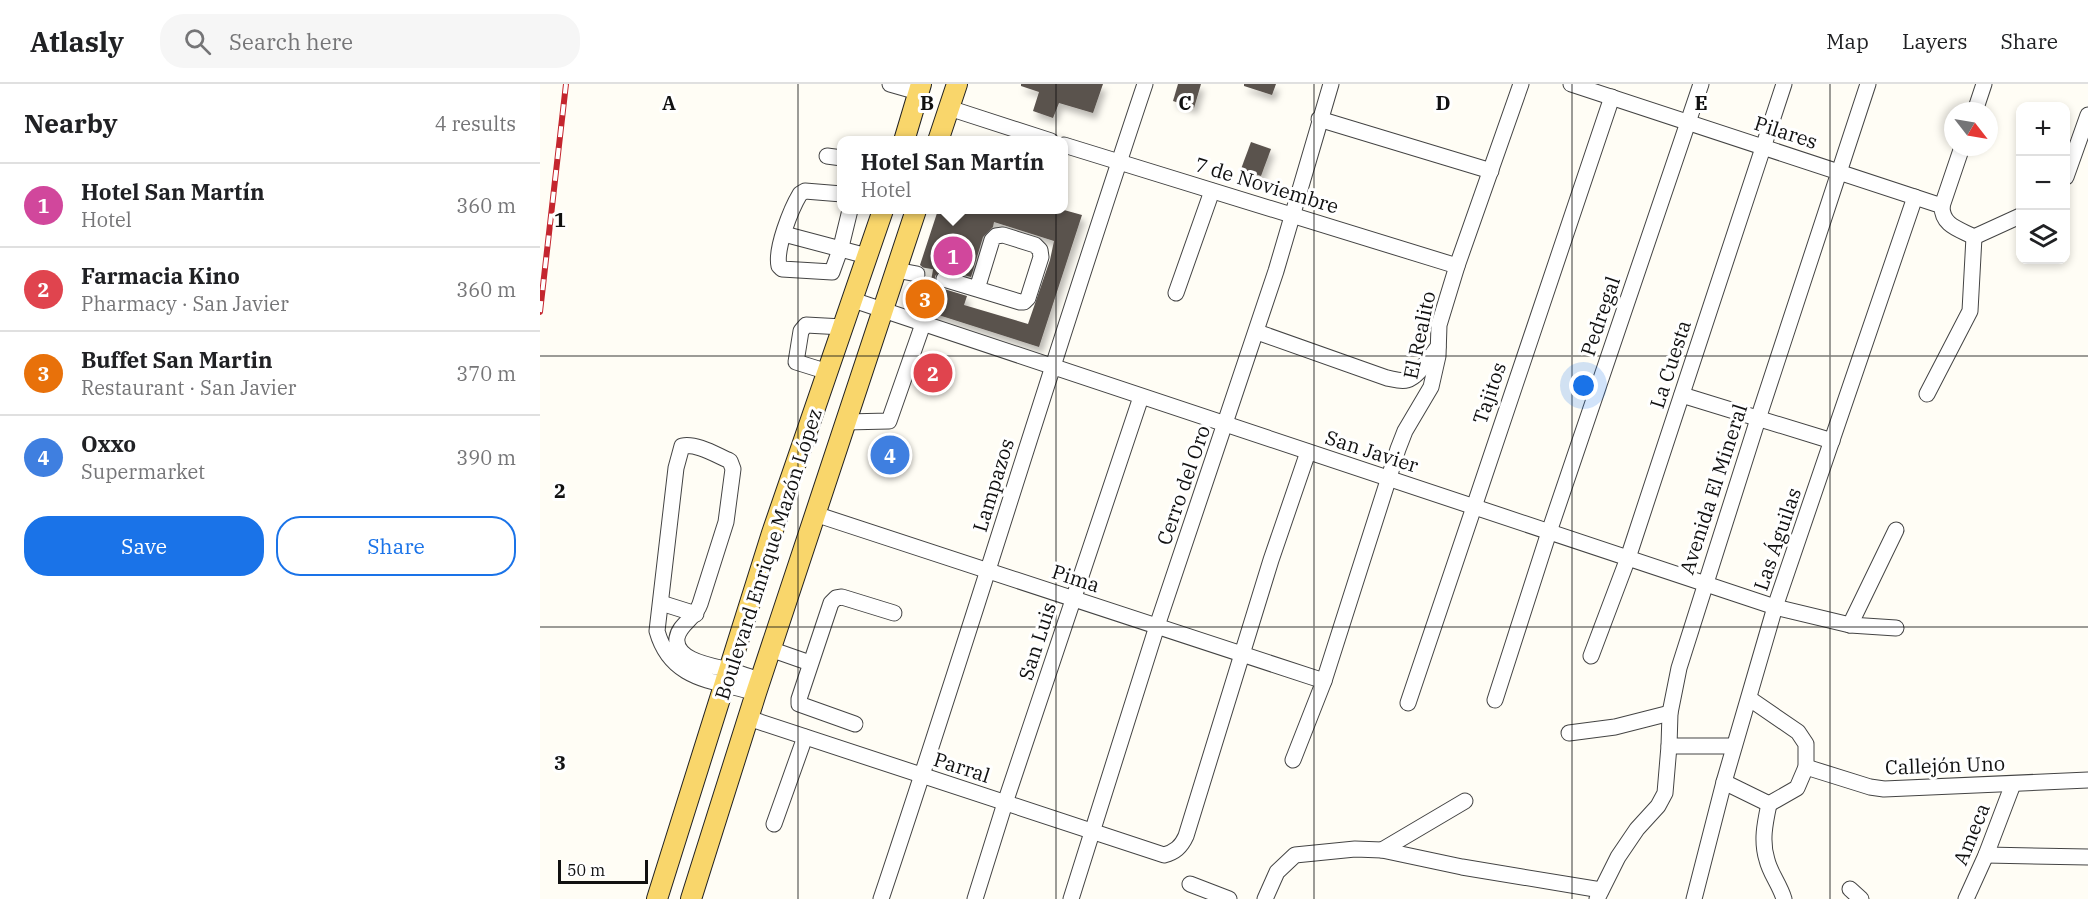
<!DOCTYPE html>
<html lang="en">
<head>
<meta charset="utf-8">
<style>
  :root { --surface:#fff; --page:#f6f6f6; --text:#202124; --muted:#757577; --line:#e0e0e0; --accent:#1a73e8 }
  body { margin:0; font-family:"IBM Plex Serif",serif; background:var(--page); color:var(--text) }
  .controls { position:absolute; right:18px; top:18px; display:grid; overflow:hidden; border-radius:12px; box-shadow:0 3px 9px #0003 }
  .controls button { width:54px; height:54px; display:grid; place-items:center; padding:0; border:0; border-bottom:2px solid var(--line); background:var(--surface); color:var(--text); font:30px sans-serif }
  .compass { position:absolute; left:1404px; top:18px; width:54px; height:54px; border-radius:50%; background:var(--surface); box-shadow:0 3px 9px #0003; rotate:121deg }
  .scale { position:absolute; left:18px; bottom:15px; width:90px; box-sizing:border-box; padding-left:6px; border:3px solid #111; border-top:0; font-size:16px; line-height:21px; white-space:nowrap; color:#111; -webkit-text-stroke:4px #fff; paint-order:stroke }
  .you { position:absolute; left:1044px; top:302px; width:21px; height:21px; margin:-15px; border:4px solid #fff; border-radius:50%; background:#1a73e8; box-shadow:0 0 0 9px #1a73e833 }
  .badge { display:grid; place-items:center; width:39px; height:39px; border-radius:50%; background:var(--accent); color:#fff; font-size:20px; font-weight:700 }
  .pin { position:absolute; translate:-50% -50%; border:3px solid #fff; box-shadow:0 2px 6px #0006 }
  .popup { position:absolute; left:297px; top:52px; width:231px; height:78px; box-sizing:border-box; display:grid; place-content:center; border-radius:12px; background:var(--surface); filter:drop-shadow(0 2px 4px #0005); font-size:20px; white-space:nowrap; color:var(--muted) }
  .popup b { font-size:22px; color:var(--text) }
  .popup::after { content:''; position:absolute; left:50%; top:100%; margin-left:-12px; border:12px solid transparent; border-top-color:var(--surface) }
  .list { margin:0; padding:0; list-style:none }
  h2 { display:flex; justify-content:space-between; align-items:center; height:78px; margin:0; padding:0 24px; font-size:26px }
  h2 small { font-size:20px; font-weight:400; color:var(--muted) }
  .list li { display:grid; grid-template-columns:39px 1fr auto; gap:18px; align-items:center; box-sizing:border-box; height:84px; padding:0 24px; border-top:2px solid var(--line) }
  .list b { display:block; font-size:22px; white-space:nowrap }
  .list p { margin:0; font-size:20px; white-space:nowrap; color:var(--muted) }
  .list em { font-size:20px; font-style:normal; color:var(--muted) }
  .actions { display:flex; gap:12px; padding:18px 24px }
  .actions a { flex:1; padding:14px 0; border:2px solid var(--accent); border-radius:24px; text-align:center; font-size:21px; color:var(--accent) }
  .actions .main { background:var(--accent); color:#fff }
  .icon { flex:none; width:33px; height:33px; fill:none; stroke:currentColor; stroke-width:2; stroke-linecap:round; stroke-linejoin:round }
  .map { position:relative; flex:none; width:1548px; height:815px; overflow:hidden }
  header { display:flex; align-items:center; gap:36px; box-sizing:border-box; height:84px; padding:0 30px; background:var(--surface); border-bottom:2px solid var(--line) }
  header strong { font-size:28px }
  nav { display:flex; gap:33px; margin-inline-start:auto; font-size:21px }
  .search { width:420px; height:54px; background:var(--page); display:flex; align-items:center; gap:15px; box-sizing:border-box; padding:0 21px; border-radius:24px; color:var(--muted); font-size:22px }
  main { display:flex }
  aside { flex:1; background:var(--surface) }
  .map>svg:first-child { display:block }
  .building { fill:#5a524d; fill-rule:evenodd; filter:url(#shadow) }
  .lines { fill:none; stroke-linecap:round; stroke-linejoin:round }
  .minor-tunnel { stroke:#dbdad3; stroke-width:15; stroke-dasharray:15 8; stroke-linecap:butt }
  .minor-casing { stroke:#444; stroke-width:17 }
  .major-casing { stroke:#222; stroke-width:22 }
  .minor { stroke:#fff; stroke-width:15 }
  .major { stroke:#f9d66b; stroke-width:20 }
  .rail-casing { stroke:#c4262e; stroke-width:6 }
  .rail { stroke:#fff; stroke-width:4; stroke-dasharray:11; stroke-linecap:butt }
  .grid { fill:none; stroke:#111; stroke-width:1.5; stroke-opacity:0.55 }
  .labels { text-anchor:middle; dominant-baseline:central; stroke-width:6; stroke-linejoin:round; paint-order:stroke }
  .street-label { font-size:20px; fill:#111; stroke:#fff }
  .grid-label { font-size:20px; text-anchor:middle; font-weight:bold; fill:#111; stroke:#fff; stroke-width:6; stroke-linejoin:round; paint-order:stroke }
</style>
</head>
<body>
<header>
<strong>Atlasly</strong>
<div class="search"><svg class="icon" aria-label="search" viewBox="0 0 24 24"><circle cx="10" cy="10" r="6"/><path d="M15 15l6 6"/></svg>Search here</div>
<nav><a>Map</a><a>Layers</a><a>Share</a></nav>
</header>
<main>
<aside>
<h2>Nearby<small>4 results</small></h2>
<ul class="list">
<li><span class="badge" style="background:#d1479c">1</span><div><b>Hotel San Martín</b><p>Hotel</p></div><em>360 m</em></li>
<li><span class="badge" style="background:#e0444e">2</span><div><b>Farmacia Kino</b><p>Pharmacy · San Javier</p></div><em>360 m</em></li>
<li><span class="badge" style="background:#e8710a">3</span><div><b>Buffet San Martin</b><p>Restaurant · San Javier</p></div><em>370 m</em></li>
<li><span class="badge" style="background:#3f7fe0">4</span><div><b>Oxxo</b><p>Supermarket</p></div><em>390 m</em></li>
</ul>
<div class="actions"><a class="main">Save</a><a>Share</a></div>
</aside>
<div class="map">
<svg width="1548" height="815" viewBox="0 0 1548 815">
  <defs>
    <filter id="shadow"><feDropShadow dx="3.5" dy="6" stdDeviation="3" flood-color="#0004"/></filter>
  </defs>
  <rect width="100%" height="100%" fill="#fffdf5"/>
  <g class="building">
    <path d="M481,0H563L553,29L519,19L513,34L493,27L499,8L481,2Z"/>
    <path d="M638,0H661L654,24L633,17Z"/>
    <path d="M704,0H736L732,11L704,2Z"/>
    <path d="M711,58L731,65L721,92L701,85Z"/>
    <path d="M398,126H524L542,131L499,263L367,221L374,199H381L386,192V186L380,181ZM454,138L514,157L510,176L488,240L424,221L427,212L401,204L395,198V192L402,185L431,193L443,153L453,143Z"/>
  </g>
  <g class="lines">
    <path class="minor-tunnel" d="M377,190L404,195"/>
    <g class="minor-casing">
      <g id="minor">
        <path d="M350,0L378,8"/>
        <path d="M1031,0L1402,122C1402,142 1419,145 1434,153"/>
        <path d="M409,24L511,57"/>
        <path d="M1435,27L1444,0"/>
        <path d="M779,35L951,87"/>
        <path d="M524,61L917,182"/>
        <path d="M287,72L302,74"/>
        <path d="M1526,93L1548,31"/>
        <path d="M302,110L265,107L260,110C251,125 235,165 239,182L242,185L292,188L301,163L310,126"/>
        <path d="M1402,122L1422,63"/>
        <path d="M244,150L327,172"/>
        <path d="M1434,153L1480,132"/>
        <path d="M356,186L377,190"/>
        <path d="M404,195L480,218H484L488,214L501,173L500,166L495,161L463,151L456,152L452,156L437,205"/>
        <path d="M636,209L672,107"/>
        <path d="M313,216L1235,523L1310,541L1356,544"/>
        <path d="M717,248L847,294C853,295 861,298 867,296C879,293 890,272 898,263"/>
        <path d="M288,288L256,278L261,247L266,241L303,243"/>
        <path d="M1387,310L1430,227L1434,153"/>
        <path d="M1142,311L1292,357"/>
        <path d="M306,338L349,337L383,240"/>
        <path d="M275,430L784,597"/>
        <path d="M121,519L156,530"/>
        <path d="M1310,541L1356,446"/>
        <path d="M230,565L270,579"/>
        <path d="M1051,572L1088,474L1244,0"/>
        <path d="M216,609C173,596 131,597 117,547L136,384L142,362C157,359 176,371 190,377L193,385L186,438L160,520C155,535 139,540 137,554C134,577 174,582 189,586C199,589 210,593 220,596"/>
        <path d="M955,616L1009,448L1161,0"/>
        <path d="M868,619L1072,13"/>
        <path d="M208,634L624,771C635,768 641,763 646,752L731,476L768,368"/>
        <path d="M315,640L259,620V615L291,519L296,514L302,513L354,529"/>
        <path d="M1029,649L1075,643L1130,629"/>
        <path d="M1129,662H1194"/>
        <path d="M753,676L784,597L858,365L865,347L891,303L898,272L899,241L917,182L981,0"/>
        <path d="M1266,683L1330,703L1344,705L1548,696"/>
        <path d="M1184,698L1229,720L1257,704L1266,683V660L1258,648L1210,615"/>
        <path d="M1229,720C1225,739 1221,757 1227,776C1230,789 1240,801 1244,815"/>
        <path d="M234,740L265,653"/>
        <path d="M842,766L925,717"/>
        <path d="M1446,771L1548,773"/>
        <path d="M650,800L689,815"/>
        <path d="M1310,805L1321,815"/>
        <path d="M341,815C432,544 514,271 605,0"/>
        <path d="M435,815L465,719L601,313"/>
        <path d="M531,815L617,542L736,187L791,0"/>
        <path d="M725,815L737,788L755,771L815,765L842,766L922,783L1061,806"/>
        <path d="M1057,815L1078,773L1097,745L1118,722L1125,709L1129,662L1130,629L1139,584L1218,335L1328,0"/>
        <path d="M1154,815L1184,698L1235,523L1375,113"/>
        <path d="M1426,815L1446,771L1473,700"/>
      </g>
    </g>
    <g class="major-casing">
      <g id="major">
        <path d="M364,57L381,0"/>
        <path d="M398,57L417,0"/>
        <path d="M117,815L232,449L343,126"/>
        <path d="M151,815L216,609L376,126"/>
      </g>
    </g>
    <use href="#minor" class="minor"/>
    <use href="#major" class="major"/>
    <g class="rail-casing">
      <path id="rail" d="M0,228L26,0"/>
    </g>
    <use href="#rail" class="rail"/>
  </g>
  <path class="grid" d="M258,0V815M516,0V815M774,0V815M1032,0V815M1290,0V815M0,272H1548M0,543H1548"/>
  <g class="labels">
    <g class="street-label">
      <text transform="translate(1246 48) rotate(18)">Pilares</text>
      <text transform="translate(727 101) rotate(17)">7 de Noviembre</text>
      <text transform="translate(1060 232) rotate(-71)">Pedregal</text>
      <text transform="translate(879 251) rotate(-78)">El Realito</text>
      <text transform="translate(1130 280) rotate(-72)">La Cuesta</text>
      <text transform="translate(949 309) rotate(-71)">Tajitos</text>
      <text transform="translate(832 367) rotate(18)">San Javier</text>
      <text transform="translate(453 401) rotate(-73)">Lampazos</text>
      <text transform="translate(643 401) rotate(-71)">Cerro del Oro</text>
      <text transform="translate(1173 405) rotate(-72)">Avenida El Mineral</text>
      <text transform="translate(1237 455) rotate(-71)">Las Águilas</text>
      <text transform="translate(228 470) rotate(-72)">Boulevard Enrique Mazón López</text>
      <text transform="translate(536 494) rotate(18)">Pima</text>
      <text transform="translate(497 557) rotate(-72)">San Luis</text>
      <text transform="translate(1405 681) rotate(-2)">Callejón Uno</text>
      <text transform="translate(422 683) rotate(18)">Parral</text>
      <text transform="translate(1431 750) rotate(-68)">Ameca</text>
    </g>
  </g>
  <g class="grid-label">
    <text x="129" y="26">A</text>
    <text x="387" y="26">B</text>
    <text x="645" y="26">C</text>
    <text x="903" y="26">D</text>
    <text x="1161" y="26">E</text>
    <text x="20" y="143">1</text>
    <text x="20" y="414">2</text>
    <text x="20" y="686">3</text>
  </g>
</svg>
<div class="controls">
<button>+</button>
<button>−</button>
<button><svg class="icon" aria-label="layers" viewBox="0 0 24 24"><path d="M12 4l9 5-9 5-9-5zM3 14l9 5 9-5"/></svg></button>
</div>
<svg class="compass" viewBox="-18 -18 36 36"><path d="M0-13l5 13h-10z" fill="#e53935"/><path d="M0 13l5-13h-10z" fill="#757577"/></svg>
<div class="scale">50 m</div>
<div class="you"></div>
<div class="pin badge" style="left:413px;top:172px;background:#d1479c">1</div>
<div class="popup"><b>Hotel San Martín</b>Hotel</div>
<div class="pin badge" style="left:393px;top:289px;background:#e0444e">2</div>
<div class="pin badge" style="left:385px;top:215px;background:#e8710a">3</div>
<div class="pin badge" style="left:350px;top:371px;background:#3f7fe0">4</div>
</div>
</main>
</body>
</html>
